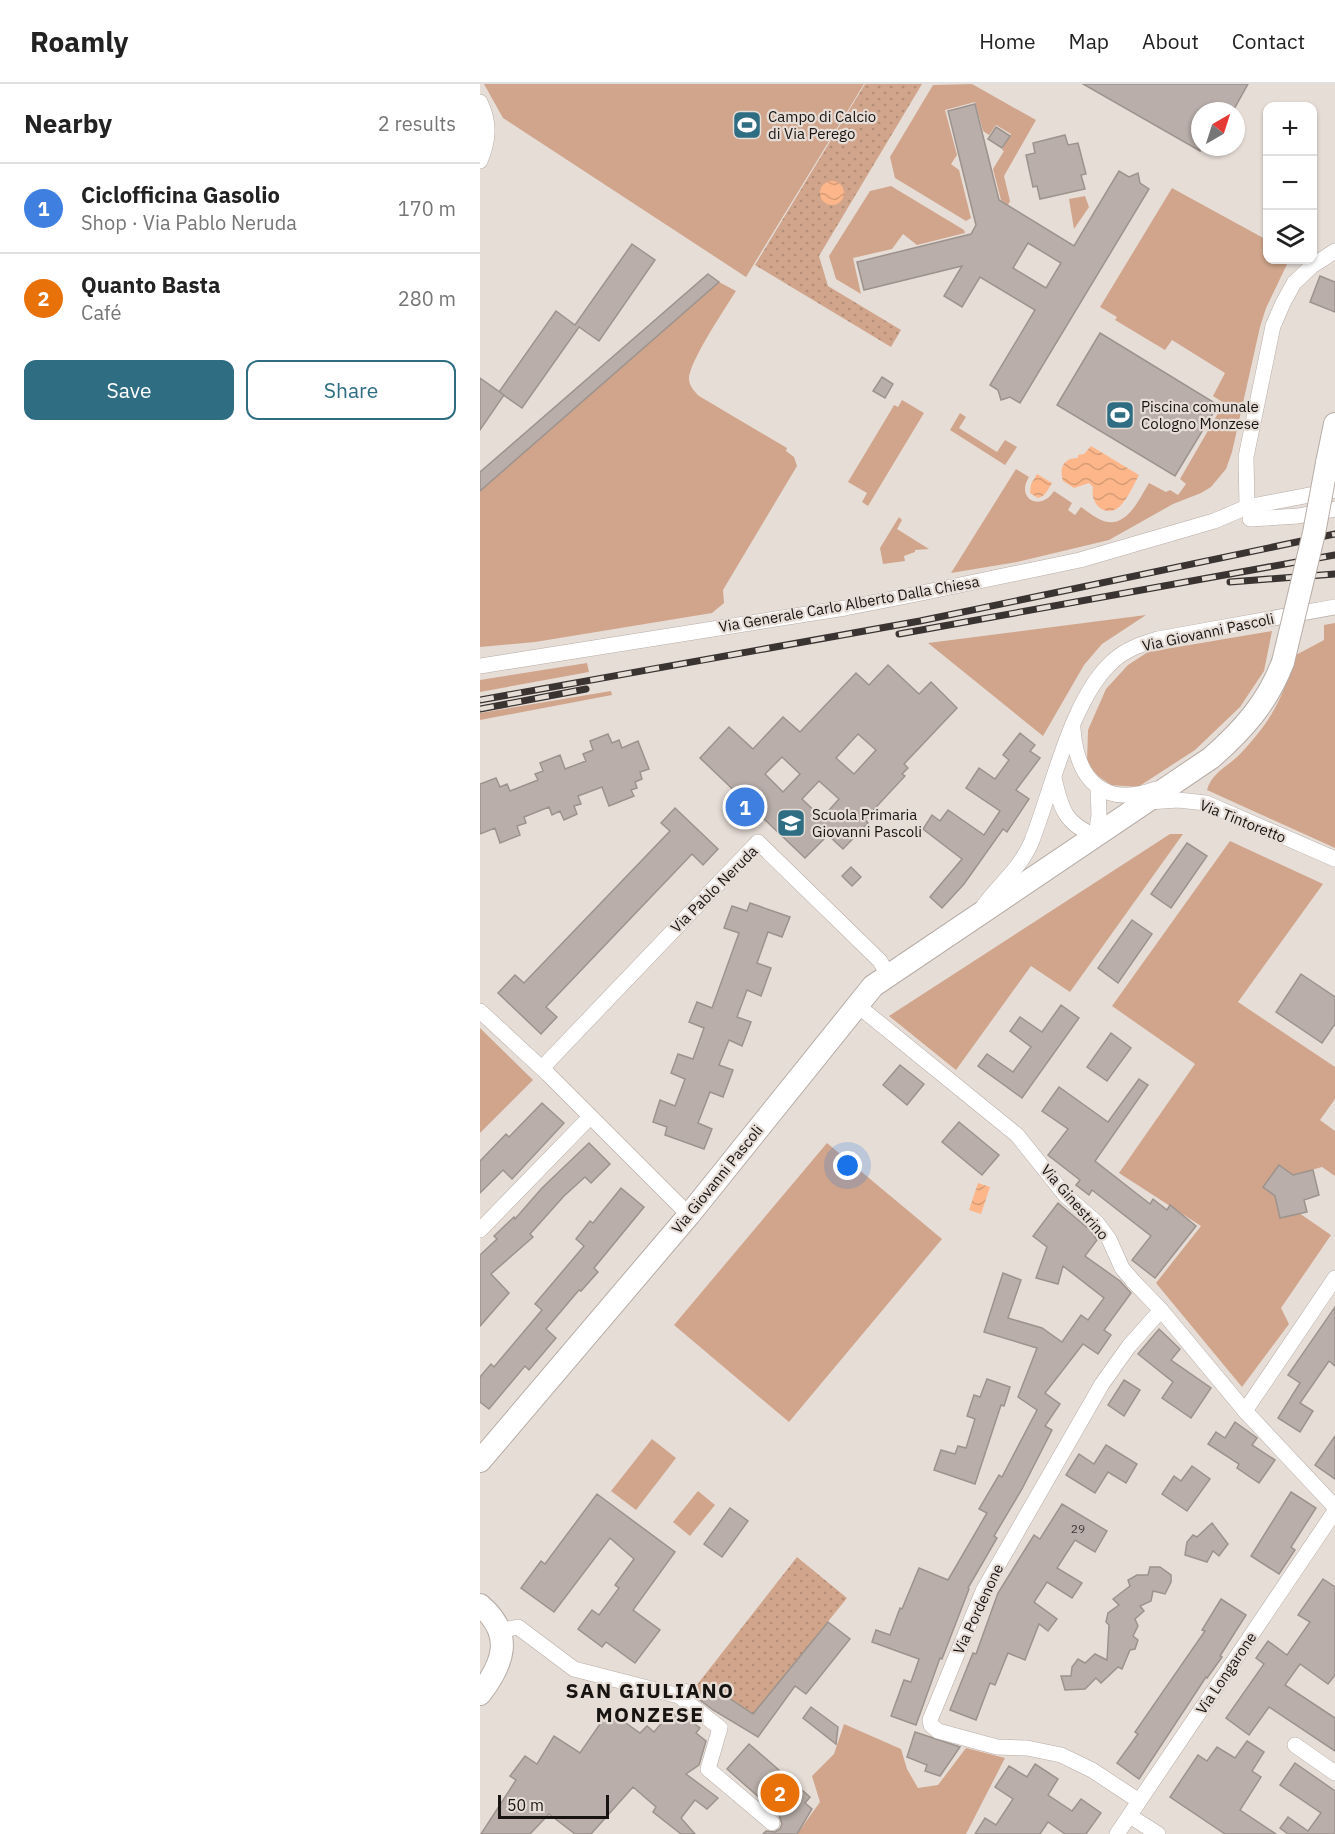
<!DOCTYPE html>
<html lang="en">
<head>
<meta charset="utf-8">
<style>
  :root { --surface:#fff; --page:#f2f2f2; --text:#222; --muted:#767676; --line:#e0e0e0; --accent:#2e6d82 }
  body { margin:0; font-family:"IBM Plex Sans",sans-serif; background:var(--page); color:var(--text) }
  .controls { position:absolute; right:18px; top:18px; display:grid; overflow:hidden; border-radius:12px; box-shadow:0 2px 4px #0004 }
  .controls button { width:54px; height:54px; display:grid; place-items:center; padding:0; border:0; border-bottom:2px solid var(--line); background:var(--surface); color:var(--text); font:30px sans-serif }
  .compass { position:absolute; left:711px; top:18px; width:54px; height:54px; border-radius:50%; background:var(--surface); box-shadow:0 2px 4px #0004; rotate:39deg }
  .scale { position:absolute; left:18px; bottom:15px; width:111px; box-sizing:border-box; padding-left:6px; border:3px solid #181412; border-top:0; font-size:16px; line-height:21px; white-space:nowrap; color:#181412; -webkit-text-stroke:4px #e7ddd7; paint-order:stroke }
  .you { position:absolute; left:368px; top:1082px; width:21px; height:21px; margin:-15px; border:4px solid #fff; border-radius:50%; background:#1a73e8; box-shadow:0 0 0 9px #1a73e833 }
  .badge { display:grid; place-items:center; width:39px; height:39px; border-radius:50%; background:var(--accent); color:#fff; font-size:20px; font-weight:700 }
  .pin { position:absolute; translate:-50% -50%; border:3px solid #fff; box-shadow:0 2px 6px #0006 }
  .list { margin:0; padding:0; list-style:none }
  h2 { display:flex; justify-content:space-between; align-items:center; height:78px; margin:0; padding:0 24px; font-size:26px }
  h2 small { font-size:20px; font-weight:400; color:var(--muted) }
  .list li { display:grid; grid-template-columns:39px 1fr auto; gap:18px; align-items:center; box-sizing:border-box; height:90px; padding:0 24px; border-top:2px solid var(--line) }
  .list b { display:block; font-size:22px; white-space:nowrap }
  .list p { margin:0; font-size:20px; white-space:nowrap; color:var(--muted) }
  .list em { font-size:20px; font-style:normal; color:var(--muted) }
  .actions { display:flex; gap:12px; padding:18px 24px }
  .actions a { flex:1; padding:14px 0; border:2px solid var(--accent); border-radius:12px; text-align:center; font-size:21px; color:var(--accent) }
  .actions .main { background:var(--accent); color:#fff }
  .icon { flex:none; width:33px; height:33px; fill:none; stroke:currentColor; stroke-width:2; stroke-linecap:round; stroke-linejoin:round }
  .map { position:relative; flex:none; width:855px; height:1750px; overflow:hidden }
  header { display:flex; align-items:center; gap:36px; box-sizing:border-box; height:84px; padding:0 30px; background:var(--surface); border-bottom:2px solid var(--line) }
  header strong { font-size:28px }
  nav { display:flex; gap:33px; margin-inline-start:auto; font-size:21px }
  main { display:flex }
  aside { flex:1; background:var(--surface) }
  .map>svg:first-child { display:block }
  .green { fill:#d0a58b }
  .garden { fill:url(#garden-dots) }
  .water { fill:url(#water-waves) }
  .building { fill:#b9aea9; stroke:#9d938d; stroke-width:1.5; fill-rule:evenodd }
  .lines { fill:none; stroke-linecap:round; stroke-linejoin:round }
  .street-casing { stroke:#b6aca6; stroke-width:16 }
  .secondary-casing { stroke:#b6aca6; stroke-width:24 }
  .street { stroke:#fff; stroke-width:15 }
  .secondary { stroke:#fff; stroke-width:22 }
  .rail-casing { stroke:#393431; stroke-width:7 }
  .rail { stroke:#e7ddd7; stroke-width:4.5; stroke-dasharray:14; stroke-linecap:butt }
  .secondary-bridge-casing { stroke:#b6aca6; stroke-width:24; stroke-linecap:butt }
  .secondary-bridge { stroke:#fff; stroke-width:22 }
  .labels { text-anchor:middle; dominant-baseline:central; stroke-width:4.5; stroke-linejoin:round; paint-order:stroke }
  .number-label { font-size:12px; fill:#403a38 }
  .poi-label { font-size:15px; fill:#181412; stroke:#e7ddd7; text-anchor:start }
  .street-label { font-size:15px; fill:#181412; stroke:#e7ddd7 }
  .district-label { font-size:21px; font-weight:bold; letter-spacing:1.5px; fill:#181412; stroke:#e7ddd7 }
</style>
</head>
<body>
<header>
<strong>Roamly</strong>
<nav><a>Home</a><a>Map</a><a>About</a><a>Contact</a></nav>
</header>
<main>
<aside>
<h2>Nearby<small>2 results</small></h2>
<ul class="list">
<li><span class="badge" style="background:#3f7fe0">1</span><div><b>Ciclofficina Gasolio</b><p>Shop · Via Pablo Neruda</p></div><em>170 m</em></li>
<li><span class="badge" style="background:#e8710a">2</span><div><b>Quanto Basta</b><p>Café</p></div><em>280 m</em></li>
</ul>
<div class="actions"><a class="main">Save</a><a>Share</a></div>
</aside>
<div class="map">
<svg width="855" height="1750" viewBox="0 0 855 1750">
  <defs>
    <pattern id="garden-dots" width="8" height="8" patternUnits="userSpaceOnUse" patternTransform="scale(1.5)"><rect width="8" height="8" fill="#d0a58b"/><path d="M2 2h.1M6 6h.1" fill="none" stroke="#b28d77" stroke-width="1.8" stroke-linecap="round"/></pattern>
    <pattern id="water-waves" width="16" height="10" patternUnits="userSpaceOnUse" patternTransform="scale(1.5)"><rect width="16" height="10" fill="#fcb68a"/><path d="M0 5q4-4 8 0t8 0" fill="none" stroke="#d79c76"/></pattern>
  </defs>
  <rect width="100%" height="100%" fill="#e7ddd7"/>
  <g class="green">
    <path d="M4,0H384L266,193L23,34Z"/>
    <path d="M492,0L556,36L524,92L530,117L528,121L521,116L513,85L524,67L522,66L531,50L516,41L509,51L503,47L495,18L465,26L477,71L471,80L479,86L491,134L486,137L415,94L410,73L453,1Z"/>
    <path d="M411,102L484,146L485,149L437,161L423,150L412,165L373,174L381,210L356,195L349,172L390,107Z"/>
    <path d="M692,104L787,156L788,176H809L786,224L780,243L752,368L746,385L731,403L721,409L693,420L629,456L537,478L471,489L536,385L549,393C535,415 561,428 574,407L592,419L588,426L595,431L601,423C607,427 614,433 621,436C646,447 659,415 669,399L686,408L690,406L698,411L706,400L700,395L744,319L733,312L745,289L692,256L685,266L635,236L637,233L620,223Z"/>
    <path d="M605,112L609,123L594,145L589,115Z"/>
    <path d="M239,198L256,207C246,223 207,281 209,296C210,303 215,308 219,312L307,364L306,367L314,373L317,382L243,506L244,519L232,529L55,558L0,563V407Z"/>
    <path d="M422,316L444,329L388,422L382,418L387,409L368,398L413,323L414,321L418,323Z"/>
    <path d="M480,329L486,333L479,344L517,368L525,356L537,363L525,381L470,346Z"/>
    <path d="M419,433L422,436L417,445L449,465L435,466V468L424,472L425,477L403,480L400,464Z"/>
    <path d="M666,531L622,560L604,581L563,652L448,559Z"/>
    <path d="M855,539V764L727,706C732,688 749,682 761,669C790,638 804,614 814,572L844,556V541Z"/>
    <path d="M792,547L784,587L760,623L715,666L658,703L631,701L618,692L607,679L608,646L626,605L648,581L668,568Z"/>
    <path d="M107,579L109,588L0,608V596Z"/>
    <path d="M131,607L132,611L0,636V629Z"/>
    <path d="M690,750H703L590,908L551,882L476,986L409,932Z"/>
    <path d="M750,757L843,800L758,918L855,983V1015L840,1036L855,1047V1092L842,1083L813,1091L795,1112L800,1134L819,1129L851,1151L801,1224L809,1240L762,1303L676,1199L721,1142L639,1089L715,980L632,922Z"/>
    <path d="M0,944L53,996L0,1049Z"/>
    <path d="M347,1059L462,1155L309,1338L194,1241Z"/>
    <path d="M172,1355L196,1374L156,1426L131,1407Z"/>
    <path d="M218,1407L235,1421L210,1452L193,1438Z"/>
    <path d="M364,1640L421,1665L427,1685L438,1704L458,1701L486,1664L525,1674L486,1750H317L340,1718L332,1692L354,1670Z"/>
  </g>
  <g class="garden">
    <path d="M385,0H442L339,172L348,202L421,246L411,263L275,181Z"/>
    <path d="M317,1473L367,1514L273,1630L232,1603L218,1617L209,1611Z"/>
  </g>
  <g class="water">
    <circle cx="352" cy="109" r="12"/>
    <path d="M611,362L659,391C654,400 649,412 642,420C629,436 609,422 613,403L609,399L594,404L583,397C579,384 583,374 598,374V371L604,370Z"/>
    <path d="M557,390L572,399C568,405 566,412 558,414L550,409L551,400Z"/>
    <path d="M498,1099L510,1103L501,1130L489,1126Z"/>
  </g>
  <g class="building">
    <path d="M603,0H768L753,27H720V67Z"/>
    <path d="M495,20L519,116L594,162L639,87L649,93L658,89L660,99L669,105L540,319L530,313L521,316L518,306L510,301L555,226L500,193L482,223L464,212L482,182L384,206L377,178L491,150L496,141L468,27ZM548,159L581,179L566,204L533,184Z"/>
    <path d="M516,43L530,52L522,64L508,55Z"/>
    <path d="M585,51L588,61L598,59L606,90L601,91L605,105L560,115L557,102L553,103L546,71L555,69L553,59Z"/>
    <path d="M152,160L175,176L119,257L99,243L42,324L19,308L76,227L95,241Z"/>
    <path d="M228,190L239,198L0,407V388Z"/>
    <path d="M840,192L855,198V228L830,218Z"/>
    <path d="M620,249L738,321L695,392L577,321Z"/>
    <path d="M402,293L413,300L405,314L393,307Z"/>
    <path d="M0,294L24,311L0,346Z"/>
    <path d="M408,581L439,610L451,598L477,624L424,680L428,684L422,690L425,692L385,735L388,739L363,765L348,751L325,774L220,674L249,643L273,665L303,633L320,648L376,589L389,601ZM378,650L396,666L374,690L356,674ZM302,673L320,690L303,708L285,690ZM339,697L359,715L342,734L322,715Z"/>
    <path d="M540,649L555,661L550,667L560,674L536,706L549,715L527,748L523,745L484,800L462,824L450,813L482,775L443,745L452,731L460,737L468,726L504,751L520,727L486,704L499,684L515,695L529,676L523,671Z"/>
    <path d="M128,650L132,659L139,656L142,664L158,657L169,685L160,688L162,695L155,698L157,704L151,706L154,712L129,722L122,703L98,712L101,720L94,722L97,730L84,736L80,727L72,731L69,723L44,733L46,739L37,742L40,751L20,759L15,744L0,750V700L16,694L20,703L27,700L30,707L58,696L55,690L63,687L60,679L80,671L85,685L106,677L103,670L113,666L110,657Z"/>
    <path d="M195,724L238,765L223,781L212,770L66,923L77,933L61,950L18,909L35,891L44,899L190,747L181,739Z"/>
    <path d="M707,759L727,772L691,824L671,810Z"/>
    <path d="M371,783L381,793L372,802L362,792Z"/>
    <path d="M270,819L310,833L302,853L288,848L277,879L291,884L281,912L267,906L257,933L271,938L262,962L249,956L239,981L253,986L243,1013L230,1008L218,1039L232,1045L224,1065L185,1051L187,1043L173,1038L180,1016L195,1022L205,995L191,989L198,970L213,975L224,944L209,938L217,918L232,924L259,849L244,844L252,822L267,827Z"/>
    <path d="M652,836L672,850L638,899L618,884Z"/>
    <path d="M821,890L855,913V940L842,959L796,928Z"/>
    <path d="M581,921L599,934L542,1014L498,982L507,970L533,988L551,963L530,947L540,933L562,948Z"/>
    <path d="M631,949L651,964L627,997L607,983Z"/>
    <path d="M420,981L444,1000L427,1021L403,1001Z"/>
    <path d="M659,995L668,1001L615,1077L670,1120L673,1115L687,1126L690,1121L716,1142L675,1194L652,1176L671,1152L612,1106L609,1111L596,1101L600,1096L568,1071L588,1045L562,1027L579,1003L628,1038Z"/>
    <path d="M62,1019L84,1039L32,1095L23,1086L0,1109V1077L26,1050L29,1053Z"/>
    <path d="M479,1038L519,1071L502,1091L462,1058Z"/>
    <path d="M109,1059L130,1080L111,1099L105,1093L84,1112L50,1150L53,1153L11,1190L29,1209L0,1242V1171L17,1155L14,1152L34,1133L35,1135L62,1104Z"/>
    <path d="M799,1081L813,1091L833,1086L839,1111L824,1116L827,1128L800,1134L795,1112L783,1103Z"/>
    <path d="M141,1104L164,1123L114,1184L118,1188L101,1207L99,1206L66,1245L76,1254L49,1286L45,1282L9,1325L0,1318V1293L11,1280L14,1283L62,1226L55,1220L104,1162L96,1155L110,1137L113,1139Z"/>
    <path d="M578,1119L610,1146L617,1156L605,1172L640,1197L651,1209L624,1246L631,1251L618,1270L603,1260L565,1309L580,1320L565,1342L572,1346L542,1405L514,1452L517,1454L488,1504L489,1505L462,1575L460,1574L436,1641L411,1632L424,1596L431,1598L439,1575L392,1558L396,1546L410,1551L420,1524L422,1525L439,1484L468,1496L507,1429L499,1425L519,1391L522,1393L557,1326L538,1313L557,1264L504,1248L523,1189L541,1196L528,1234L562,1244L582,1258L601,1231L608,1236L624,1214L583,1182L578,1200L556,1194L567,1163L553,1152Z"/>
    <path d="M855,1223V1282L849,1277L820,1319L833,1327L820,1348L798,1334L820,1299L808,1291Z"/>
    <path d="M679,1245L700,1265L691,1276L731,1304L711,1334L682,1314L693,1298L658,1270Z"/>
    <path d="M507,1295L530,1303L524,1322L521,1321L495,1400L454,1386L461,1366L475,1370L478,1362L486,1364L495,1335L487,1332L494,1311L500,1313Z"/>
    <path d="M644,1296L660,1306L644,1332L628,1321Z"/>
    <path d="M755,1338L777,1354L772,1361L795,1376L779,1399L757,1384L759,1380L728,1360L736,1348L745,1354Z"/>
    <path d="M855,1352V1395L835,1381Z"/>
    <path d="M626,1361L657,1380L646,1399L628,1388L615,1409L586,1391L599,1370L614,1380Z"/>
    <path d="M712,1382L730,1395L707,1427L682,1410L694,1392L701,1397Z"/>
    <path d="M811,1408L836,1424L811,1463L815,1466L799,1490L771,1472Z"/>
    <path d="M117,1410L195,1468L153,1526L180,1546L155,1579L126,1558L122,1563L98,1545L112,1526L119,1531L139,1504L135,1501L154,1475L130,1454L74,1528L41,1504L61,1477L65,1480Z"/>
    <path d="M582,1420L627,1447L615,1468L595,1456L577,1484L602,1499L592,1514L567,1498L554,1518L577,1535L568,1547L559,1540L545,1576L528,1569L515,1601L510,1599L496,1636L470,1626L493,1569L496,1570L518,1509L554,1451L560,1455Z"/>
    <path d="M250,1424L268,1437L242,1473L224,1460Z"/>
    <path d="M732,1439L748,1460L739,1472L733,1467L727,1478L705,1471L707,1458L713,1451L717,1453Z"/>
    <path d="M670,1483H680L691,1491V1498L685,1510L673,1507L671,1517L660,1522L664,1527L655,1535L658,1542L653,1552L658,1556L655,1565L650,1566L642,1585L638,1583L621,1599L616,1594L605,1605L585,1606L581,1592H591L592,1583L598,1575L605,1579L615,1570L627,1576L629,1541L626,1538L628,1529L639,1521L633,1515L650,1502L648,1496L657,1491H668Z"/>
    <path d="M843,1495L855,1503V1591L848,1600L820,1580L805,1601L855,1634V1667L789,1623L769,1651L746,1634L784,1580L776,1574L788,1557L807,1571L830,1538L818,1531Z"/>
    <path d="M741,1515L766,1531L740,1572L742,1573L727,1594L726,1593L659,1695L637,1679L658,1650L655,1648L725,1547L722,1546Z"/>
    <path d="M348,1538L370,1555L326,1610L315,1602L278,1653L233,1626L220,1616L231,1602L273,1630Z"/>
    <path d="M331,1623L358,1643L356,1660L323,1634Z"/>
    <path d="M129,1627L160,1649L167,1642L174,1648L191,1628L205,1640L209,1636L220,1644L216,1649L226,1657L219,1681L206,1690L238,1714L227,1725L215,1716L201,1734L215,1750H201L173,1728L176,1723L153,1703L111,1750H95L69,1730L50,1750H1L36,1696L30,1692L45,1672L57,1680L74,1652L100,1669Z"/>
    <path d="M435,1648L480,1663L460,1692L445,1687L447,1681L427,1673Z"/>
    <path d="M767,1657L784,1668L772,1687L781,1693L760,1726L796,1750H745L690,1713L718,1671L727,1677L737,1663L755,1674Z"/>
    <path d="M269,1660L330,1713L325,1719L332,1725L317,1750H283L286,1747L295,1748L300,1745L302,1740L299,1731L247,1685Z"/>
    <path d="M815,1679L855,1707V1750H808L800,1744L808,1733L828,1747L841,1729L800,1701Z"/>
    <path d="M555,1680L578,1695L568,1711L592,1727L601,1715L621,1729L606,1750H585L568,1738L560,1750H495L505,1734L516,1741L533,1715L515,1703L529,1682L547,1693Z"/>
  </g>
  <g class="lines">
    <g class="street-casing">
      <g id="street">
        <path d="M0,18C10,39 9,56 0,77"/>
        <path d="M778,434L767,423L766,373L793,242L803,219L814,199L832,182L855,167"/>
        <path d="M770,435L818,432L855,425"/>
        <path d="M0,582L365,524L432,511L600,476L734,437L767,423L855,406"/>
        <path d="M593,645C597,697 624,724 676,705"/>
        <path d="M574,694C581,725 585,740 616,752L619,731L618,704"/>
        <path d="M668,718L698,716L726,719L855,775"/>
        <path d="M504,821C520,800 540,784 551,759C572,707 591,614 633,577C646,565 662,560 678,555L855,523"/>
        <path d="M377,921L537,1051L585,1111L617,1139L629,1155L642,1184L653,1197L681,1226L765,1327L855,1423"/>
        <path d="M0,927L68,990L209,1131"/>
        <path d="M62,984L278,758L400,877L408,891"/>
        <path d="M0,1146L110,1033"/>
        <path d="M765,1327L855,1194"/>
        <path d="M19,1547L38,1543L94,1585L199,1612L204,1607"/>
        <path d="M199,1612L240,1644L228,1685L292,1739"/>
        <path d="M815,1661L855,1689"/>
        <path d="M659,1717L612,1686L581,1671L547,1664L517,1663L458,1647L451,1641L450,1636L503,1507L622,1300L649,1262L681,1226"/>
        <path d="M650,1732L678,1750"/>
        <path d="M637,1750L855,1427"/>
      </g>
    </g>
    <g class="secondary-casing">
      <g id="secondary">
        <path d="M847,379L855,340"/>
        <path d="M0,1377L209,1131L393,902L731,674C763,646 788,618 803,578"/>
        <path d="M0,1521C34,1550 24,1579 0,1610"/>
      </g>
    </g>
    <use href="#street" class="street"/>
    <use href="#secondary" class="secondary"/>
    <g class="rail-casing">
      <g id="rail">
        <path d="M750,498L855,490"/>
        <path d="M419,550L855,471"/>
        <path d="M0,616L440,537L855,450"/>
        <path d="M0,625L106,605"/>
      </g>
    </g>
    <use href="#rail" class="rail"/>
    <g class="secondary-bridge-casing">
      <path id="secondary-bridge" d="M803,578L834,449L847,379"/>
    </g>
    <use href="#secondary-bridge" class="secondary-bridge"/>
  </g>
  <defs>
    <g id="stadium-square" transform="scale(1.5)"><rect x="-9" y="-9" width="18" height="18" rx="4" fill="#2e6d82" stroke="#e7ddd7"/><path d="M0-5a6.5 5 0 1 0 0 10a6.5 5 0 1 0 0-10ZM-3.5-1.8h7v3.6h-7Z" fill="#fff"/></g>
    <g id="school-square" transform="scale(1.5)"><rect x="-9" y="-9" width="18" height="18" rx="4" fill="#2e6d82" stroke="#e7ddd7"/><path d="M0-5L7-2L0 1L-7-2ZM-4 1L0 2.5L4 1V4Q0 6-4 4Z" fill="#fff"/></g>
  </defs>
  <g fill-rule="evenodd">
    <use href="#stadium-square" x="267" y="41"/>
    <use href="#stadium-square" x="640" y="331"/>
    <use href="#school-square" x="311" y="739"/>
  </g>
  <g class="labels">
    <g class="number-label">
      <text x="598" y="1444">29</text>
    </g>
    <g class="poi-label">
      <text x="288" y="32">Campo di Calcio<tspan x="288" dy="17">di Via Perego</tspan></text>
      <text x="661" y="322">Piscina comunale<tspan x="661" dy="17">Cologno Monzese</tspan></text>
      <text x="332" y="730">Scuola Primaria<tspan x="332" dy="17">Giovanni Pascoli</tspan></text>
    </g>
    <g class="street-label">
      <text transform="translate(369 520) rotate(-10)">Via Generale Carlo Alberto Dalla Chiesa</text>
      <text transform="translate(728 548) rotate(-12)">Via Giovanni Pascoli</text>
      <text transform="translate(763 737) rotate(22)">Via Tintoretto</text>
      <text transform="translate(234 805) rotate(-45)">Via Pablo Neruda</text>
      <text transform="translate(237 1095) rotate(-51)">Via Giovanni Pascoli</text>
      <text transform="translate(595 1118) rotate(49)">Via Ginestrino</text>
      <text transform="translate(498 1525) rotate(-65)">Via Pordenone</text>
      <text transform="translate(746 1589) rotate(-56)">Via Longarone</text>
    </g>
    <g class="district-label">
      <text x="170" y="1606">SAN GIULIANO<tspan x="170" dy="24">MONZESE</tspan></text>
    </g>
  </g>
</svg>
<div class="controls">
<button>+</button>
<button>−</button>
<button><svg class="icon" aria-label="layers" viewBox="0 0 24 24"><path d="M12 4l9 5-9 5-9-5zM3 14l9 5 9-5"/></svg></button>
</div>
<svg class="compass" viewBox="-18 -18 36 36"><path d="M0-13l5 13h-10z" fill="#e53935"/><path d="M0 13l5-13h-10z" fill="#767676"/></svg>
<div class="scale">50 m</div>
<div class="you"></div>
<div class="pin badge" style="left:265px;top:723px;background:#3f7fe0">1</div>
<div class="pin badge" style="left:300px;top:1709px;background:#e8710a">2</div>
</div>
</main>
</body>
</html>
